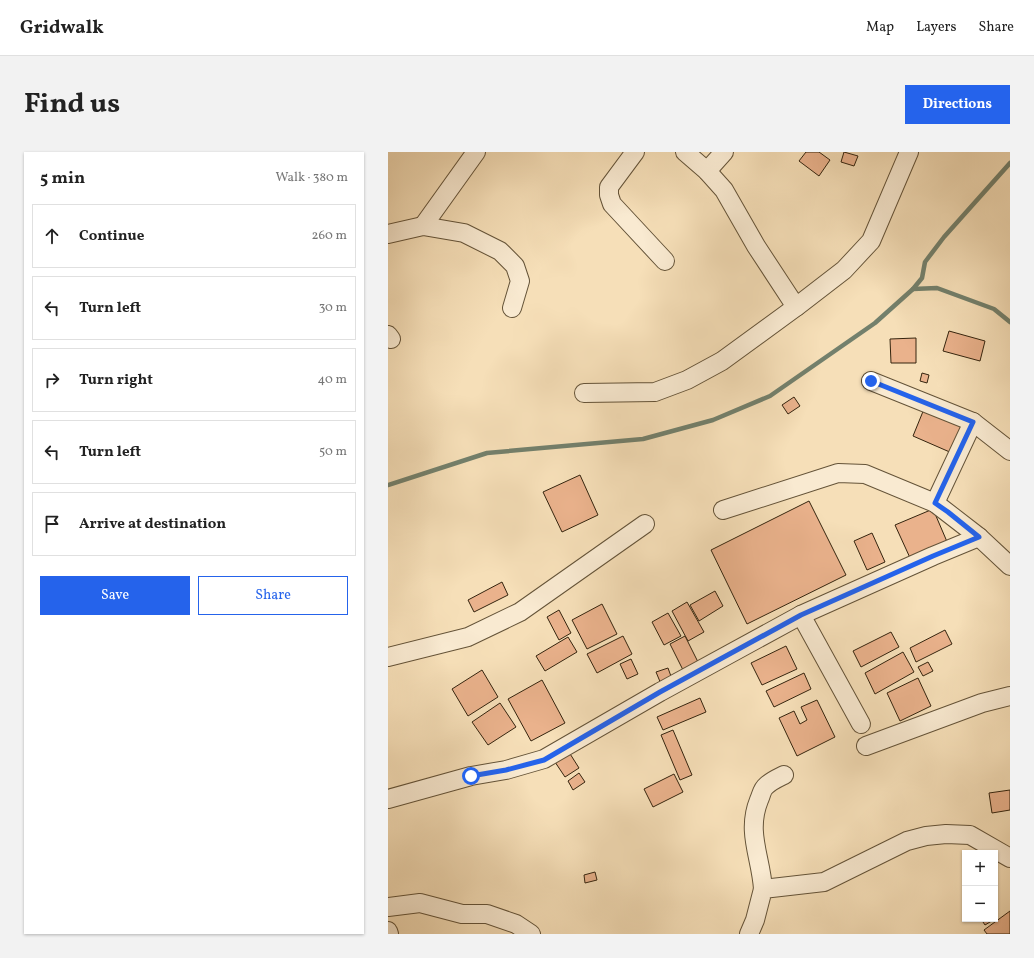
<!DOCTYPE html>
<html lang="en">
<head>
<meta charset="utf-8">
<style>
  :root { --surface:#fff; --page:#f2f2f2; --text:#222; --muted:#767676; --line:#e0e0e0; --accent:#2563eb }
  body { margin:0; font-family:Vollkorn,serif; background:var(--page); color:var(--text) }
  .controls { position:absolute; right:12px; bottom:12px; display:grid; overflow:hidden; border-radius:0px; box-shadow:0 1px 3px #0004 }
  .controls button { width:36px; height:36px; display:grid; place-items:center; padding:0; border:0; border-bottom:1px solid var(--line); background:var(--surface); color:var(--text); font:20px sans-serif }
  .stop { position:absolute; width:12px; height:12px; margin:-9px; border:3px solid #2563eb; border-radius:50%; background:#fff }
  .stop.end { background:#2563eb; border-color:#fff; box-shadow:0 1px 4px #0008 }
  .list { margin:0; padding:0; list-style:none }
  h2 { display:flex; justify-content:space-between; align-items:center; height:52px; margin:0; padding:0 16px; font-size:17px }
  h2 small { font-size:13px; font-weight:400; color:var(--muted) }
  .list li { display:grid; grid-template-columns:26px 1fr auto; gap:12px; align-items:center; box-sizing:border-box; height:64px; margin:0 8px 8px; padding:0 8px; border:1px solid var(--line); border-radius:0px }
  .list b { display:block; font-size:15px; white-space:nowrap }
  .list em { font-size:13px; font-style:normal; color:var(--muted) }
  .actions { display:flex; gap:8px; padding:12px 16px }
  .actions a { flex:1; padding:9px 0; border:1px solid var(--accent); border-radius:0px; text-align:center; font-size:14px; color:var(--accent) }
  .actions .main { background:var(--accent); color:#fff }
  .icon { flex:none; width:22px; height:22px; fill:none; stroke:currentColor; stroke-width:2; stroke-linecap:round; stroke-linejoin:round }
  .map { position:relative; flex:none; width:622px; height:782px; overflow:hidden; border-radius:0px }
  header { display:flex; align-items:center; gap:24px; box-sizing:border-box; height:56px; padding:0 20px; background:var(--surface); border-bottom:1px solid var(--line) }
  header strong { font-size:19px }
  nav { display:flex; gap:22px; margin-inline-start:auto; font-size:14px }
  .intro { display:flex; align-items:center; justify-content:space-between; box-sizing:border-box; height:96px; padding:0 24px }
  h1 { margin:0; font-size:28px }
  .button { padding:10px 18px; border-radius:0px; background:var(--accent); color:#fff; font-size:14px; font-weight:700 }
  main { display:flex; gap:24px; padding:0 24px }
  aside { flex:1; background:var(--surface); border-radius:0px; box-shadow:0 1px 3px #0004 }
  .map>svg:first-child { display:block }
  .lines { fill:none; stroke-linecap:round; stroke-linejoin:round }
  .stream { stroke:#73806c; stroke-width:4.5 }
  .building { fill:#eab28c; stroke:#34240e }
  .minor-casing { stroke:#645338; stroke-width:20 }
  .minor { stroke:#f9ead1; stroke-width:18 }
  .route { stroke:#2563eb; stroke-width:5 }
</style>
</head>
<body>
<header>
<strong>Gridwalk</strong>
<nav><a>Map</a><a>Layers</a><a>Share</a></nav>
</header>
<div class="intro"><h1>Find us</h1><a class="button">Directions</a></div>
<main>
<aside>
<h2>5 min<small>Walk · 380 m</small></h2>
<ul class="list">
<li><svg class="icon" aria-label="ahead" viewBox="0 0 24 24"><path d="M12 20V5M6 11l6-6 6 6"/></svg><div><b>Continue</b></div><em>260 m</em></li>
<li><svg class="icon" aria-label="left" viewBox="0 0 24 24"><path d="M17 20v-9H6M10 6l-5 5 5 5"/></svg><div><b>Turn left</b></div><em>30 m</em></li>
<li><svg class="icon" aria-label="right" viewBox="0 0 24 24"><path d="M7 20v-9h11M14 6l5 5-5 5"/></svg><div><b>Turn right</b></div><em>40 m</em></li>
<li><svg class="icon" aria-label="left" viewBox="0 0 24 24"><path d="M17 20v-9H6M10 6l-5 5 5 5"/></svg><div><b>Turn left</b></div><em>50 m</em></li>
<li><svg class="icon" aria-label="arrive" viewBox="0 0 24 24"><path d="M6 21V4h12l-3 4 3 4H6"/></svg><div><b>Arrive at destination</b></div></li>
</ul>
<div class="actions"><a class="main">Save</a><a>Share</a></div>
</aside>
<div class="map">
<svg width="622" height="782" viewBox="0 0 622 782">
  <rect width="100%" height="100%" fill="#f6dfb8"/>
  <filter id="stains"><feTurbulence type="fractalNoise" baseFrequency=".005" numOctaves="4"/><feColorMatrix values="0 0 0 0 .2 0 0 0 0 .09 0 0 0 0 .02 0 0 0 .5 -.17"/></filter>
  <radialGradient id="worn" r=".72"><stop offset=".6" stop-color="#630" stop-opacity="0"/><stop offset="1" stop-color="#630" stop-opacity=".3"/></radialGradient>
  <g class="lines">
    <g class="stream">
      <path d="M525,137L534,126L537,110L556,85L622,11"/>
      <path d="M0,333L99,301L255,287L325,268L382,244L487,171L525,137L549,136L606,157L622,170"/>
    </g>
  </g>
  <g class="building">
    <path d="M418,0H431L442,8L431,24L411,9Z"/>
    <path d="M456,0L470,4L466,14L453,10Z"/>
    <path d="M561,179L597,189L592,209L555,199Z"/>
    <path d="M528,186V211H503L502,187Z"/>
    <path d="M534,221L541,223L539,231L532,229Z"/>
    <path d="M406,245L412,254L400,262L394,253Z"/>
    <path d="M536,257L576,274L564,301L525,284Z"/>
    <path d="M192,323L210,363L174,380L155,340Z"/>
    <path d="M421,349L458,423L359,472L323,398Z"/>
    <path d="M545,357L560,392L523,408L507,373Z"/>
    <path d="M484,381L497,410L479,418L466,389Z"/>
    <path d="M114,430L120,443L86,460L80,448Z"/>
    <path d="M327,439L335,454L311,469L302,453Z"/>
    <path d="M299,450L316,480L300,489L284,459Z"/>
    <path d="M214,452L229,482L199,497L184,468Z"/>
    <path d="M171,458L183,481L171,488L159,465Z"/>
    <path d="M280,461L293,484L276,493L264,470Z"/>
    <path d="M557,478L564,492L528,510L522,496Z"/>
    <path d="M503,480L511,495L473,515L465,499Z"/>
    <path d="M235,484L244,502L209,521L199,502Z"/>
    <path d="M297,484L310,510L295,518L282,492Z"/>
    <path d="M180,485L189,500L157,519L148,504Z"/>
    <path d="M398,494L409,517L374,533L363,511Z"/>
    <path d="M515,500L526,520L487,542L477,521Z"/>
    <path d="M243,507L250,522L239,527L232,512Z"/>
    <path d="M540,510L545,519L535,524L530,515Z"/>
    <path d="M280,516L284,527L273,532L268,520Z"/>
    <path d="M94,518L110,545L80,564L64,537Z"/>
    <path d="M416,521L423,537L386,555L378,539Z"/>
    <path d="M530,526L543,554L512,569L499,541Z"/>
    <path d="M154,528L177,571L143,589L120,547Z"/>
    <path d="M312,546L318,560L275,578L269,565Z"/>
    <path d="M429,548L447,585L409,604L391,566L406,559L412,572L419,568L413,555Z"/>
    <path d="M112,551L128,575L100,593L84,570Z"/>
    <path d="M285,578L304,623L292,628L273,583Z"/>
    <path d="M179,597L191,616L177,625L165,607Z"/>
    <path d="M191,621L197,630L185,638L180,629Z"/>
    <path d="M286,622L295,640L265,655L256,637Z"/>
    <path d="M622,638V658L604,661L601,641Z"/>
    <path d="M207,720L209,728L197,731L196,723Z"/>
    <path d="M622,759V782H599L596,778Z"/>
    <path d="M593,767H607L597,773Z"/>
  </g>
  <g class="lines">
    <g class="minor-casing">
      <g id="minor">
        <path d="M247,0L221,35V43L224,52L277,109"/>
        <path d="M297,0L319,19L336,38L368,94L408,155"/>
        <path d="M319,19L336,0"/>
        <path d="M35,74L88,0"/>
        <path d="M0,82L35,74L76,81L112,99L127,114L132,129L124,156"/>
        <path d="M0,183L3,187"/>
        <path d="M483,229L585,270L622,299"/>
        <path d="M196,241L267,240L299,228L334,209L408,155L456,118L483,89L521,0"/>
        <path d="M547,351L585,270"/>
        <path d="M335,358L450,321L477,322L547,351L591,385L622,414"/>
        <path d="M413,463L473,572"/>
        <path d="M0,505L80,485L132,460L257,372"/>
        <path d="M478,594L594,551L622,544"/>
        <path d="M0,647L83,624L118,618L156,607L272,540L413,463L545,404L591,385"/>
        <path d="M375,737C373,705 358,680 371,648C373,644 374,637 378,634C383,629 390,626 396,623"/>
        <path d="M0,755L32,751L74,762H99L128,772L143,782"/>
        <path d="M0,779L1,782"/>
        <path d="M361,782L367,768L375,737L436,730L519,689L538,684L558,682L582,683L622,706"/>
      </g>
    </g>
    <use href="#minor" class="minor"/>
  </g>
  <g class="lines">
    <path class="route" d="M83,624L118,618L156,608L272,540L413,463L545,404L591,385L560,360L547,351L585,270L483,229"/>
  </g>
  <rect width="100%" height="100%" filter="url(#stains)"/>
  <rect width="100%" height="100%" fill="url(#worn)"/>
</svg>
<div class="controls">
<button>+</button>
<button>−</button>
</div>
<div class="stop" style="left:83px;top:624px"></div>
<div class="stop end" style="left:483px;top:229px"></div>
</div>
</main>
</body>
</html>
